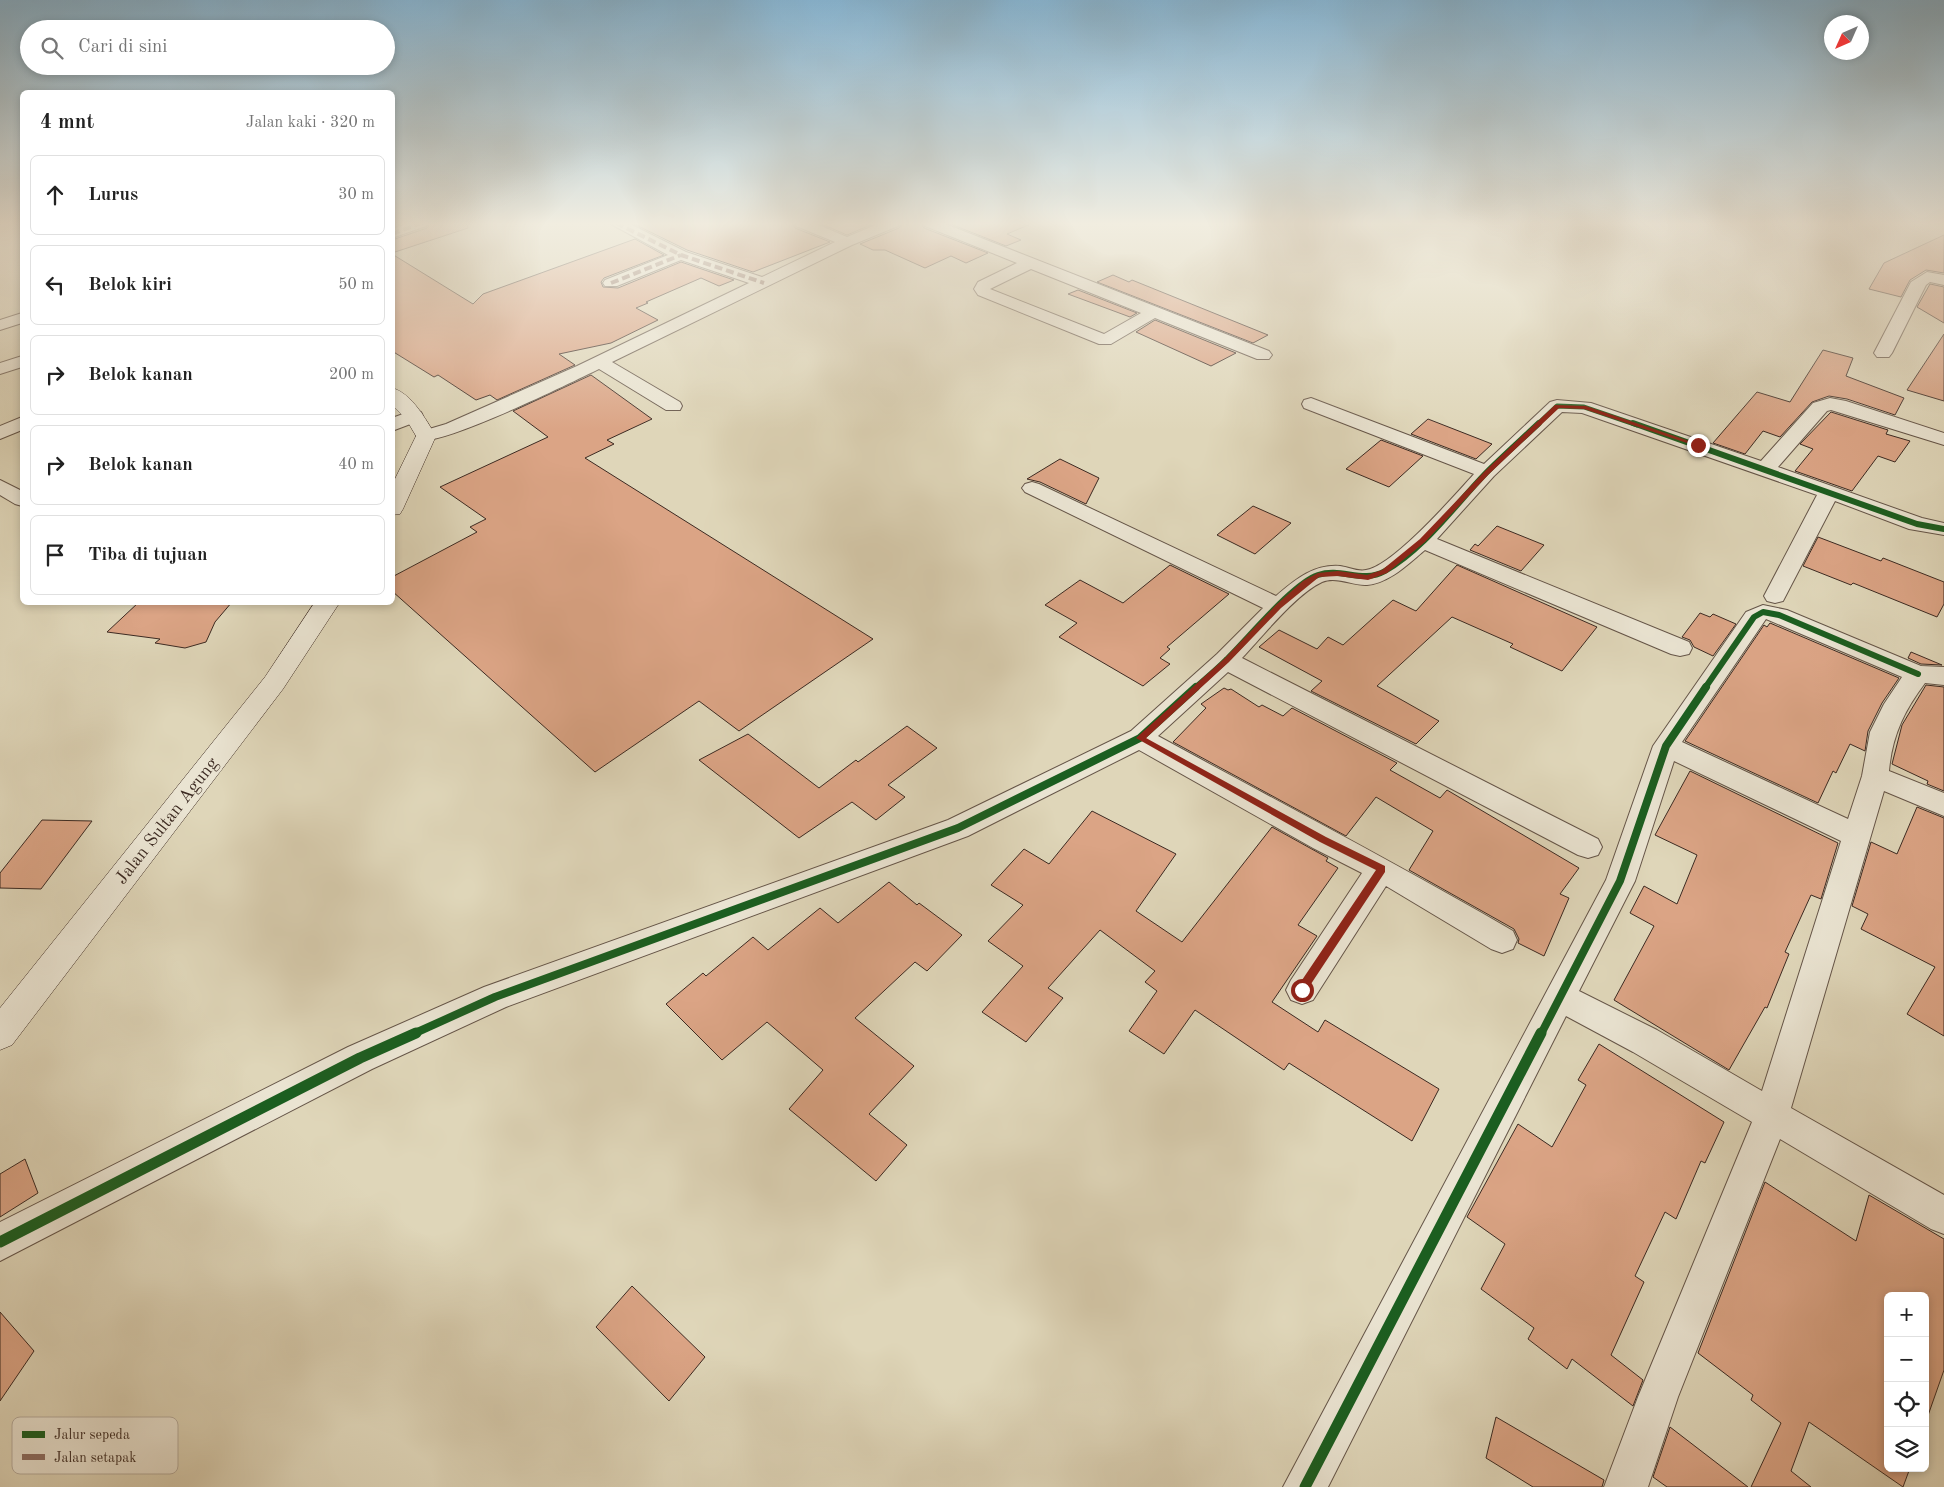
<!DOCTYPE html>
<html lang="id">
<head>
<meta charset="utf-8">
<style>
  :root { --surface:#fff; --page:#f2f2f2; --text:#222; --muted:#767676; --line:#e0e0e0 }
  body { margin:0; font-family:"Old Standard TT",serif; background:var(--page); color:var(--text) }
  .controls { position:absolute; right:15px; bottom:15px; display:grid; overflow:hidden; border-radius:8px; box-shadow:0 2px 8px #0003 }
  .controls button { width:45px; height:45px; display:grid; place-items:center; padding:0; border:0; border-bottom:1px solid var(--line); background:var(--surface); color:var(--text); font:25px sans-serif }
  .compass { position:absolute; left:1824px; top:15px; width:45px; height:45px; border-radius:50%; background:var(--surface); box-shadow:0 2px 8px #0003; rotate:225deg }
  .stop { position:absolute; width:15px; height:15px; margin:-11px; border:4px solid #8f2418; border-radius:50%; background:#fff }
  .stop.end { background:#8f2418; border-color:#fff; box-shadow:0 1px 5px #0008 }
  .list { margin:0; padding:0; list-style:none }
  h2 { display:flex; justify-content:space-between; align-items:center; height:65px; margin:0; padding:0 20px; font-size:21px }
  h2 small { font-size:16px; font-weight:400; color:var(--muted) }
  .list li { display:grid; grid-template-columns:32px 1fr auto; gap:15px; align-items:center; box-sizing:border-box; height:80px; margin:0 10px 10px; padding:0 10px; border:1px solid var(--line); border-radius:8px }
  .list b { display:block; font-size:19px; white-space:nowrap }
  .list em { font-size:16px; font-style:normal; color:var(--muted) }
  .icon { flex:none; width:28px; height:28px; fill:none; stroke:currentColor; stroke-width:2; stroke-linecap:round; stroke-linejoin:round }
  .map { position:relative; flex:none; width:1944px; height:1487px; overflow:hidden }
  .search { position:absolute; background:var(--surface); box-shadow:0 2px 8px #0003; left:20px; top:20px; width:375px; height:55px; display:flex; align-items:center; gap:12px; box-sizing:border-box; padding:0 18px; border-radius:28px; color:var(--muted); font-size:19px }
  .panel { position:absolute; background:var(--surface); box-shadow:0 2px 8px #0003; left:20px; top:90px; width:375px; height:515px; border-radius:8px }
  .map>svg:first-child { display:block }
  .building { fill:#dba485; stroke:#3c2a22 }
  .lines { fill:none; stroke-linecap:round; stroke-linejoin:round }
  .street-casing { stroke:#655548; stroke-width:2 }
  .secondary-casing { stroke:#3c2a22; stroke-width:1 }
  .street { fill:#eae4d2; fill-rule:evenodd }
  .secondary { fill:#eae4d2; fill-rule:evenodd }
  .quiet { stroke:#8d6e63; stroke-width:4; stroke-dasharray:8 4; stroke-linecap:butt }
  .cycleway-far3-casing { stroke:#eae4d2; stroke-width:7 }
  .cycleway-far2-casing { stroke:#eae4d2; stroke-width:9 }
  .cycleway-far1-casing { stroke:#eae4d2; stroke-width:11 }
  .cycleway-casing { stroke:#eae4d2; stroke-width:14 }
  .cycleway-far3 { stroke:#1b5e20; stroke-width:5 }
  .cycleway-far2 { stroke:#1b5e20; stroke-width:6 }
  .cycleway-far1 { stroke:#1b5e20; stroke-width:8 }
  .cycleway { stroke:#1b5e20; stroke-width:11 }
  .route { fill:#8f2418 }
  .labels { text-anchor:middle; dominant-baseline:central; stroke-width:4.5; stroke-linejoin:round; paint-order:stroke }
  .street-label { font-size:18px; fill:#3c2a22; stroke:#eae4d2 }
  .key { fill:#eae4d2; stroke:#b6ac9d; stroke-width:1 }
  .key-label { font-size:14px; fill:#3c2a22 }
</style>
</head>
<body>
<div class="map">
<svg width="1944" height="1487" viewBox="0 0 1944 1487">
  <rect width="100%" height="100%" fill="#dfd6b9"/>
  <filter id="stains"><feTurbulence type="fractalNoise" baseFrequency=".004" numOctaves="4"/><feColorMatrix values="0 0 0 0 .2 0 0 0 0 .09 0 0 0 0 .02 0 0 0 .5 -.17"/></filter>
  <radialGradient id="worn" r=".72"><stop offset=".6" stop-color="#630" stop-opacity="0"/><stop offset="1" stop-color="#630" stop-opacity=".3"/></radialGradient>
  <g class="building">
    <path d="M430,223H467L468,228L392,253V240L427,228Z"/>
    <path d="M632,223H792L795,228L830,242L753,272L687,250Z"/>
    <path d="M819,223H875L847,235Z"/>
    <path d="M902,223H921L924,228L988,253L966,263L951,256L925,268L885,250H873L860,244L899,228Z"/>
    <path d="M948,223H1033L1007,234L1021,240L1006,246Z"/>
    <path d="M1944,235V273L1926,270L1910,280L1901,297L1869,289L1884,263Z"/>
    <path d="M635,239L664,255L604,278L601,282L603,287L618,288L681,262L734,280L719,286L701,278L646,302L648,303L636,308L658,320L611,343L559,354L575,365L497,400L490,395L476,400L438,375L434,377L392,351V254L473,304L483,294Z"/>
    <path d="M1113,275L1129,282L1132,280L1268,335L1253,343L1097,282Z"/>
    <path d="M1930,284L1944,287V323L1917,307Z"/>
    <path d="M1078,290L1137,313L1130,317L1068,294Z"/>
    <path d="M1155,320L1236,353L1211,366L1136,332Z"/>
    <path d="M1944,334V401L1907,390Z"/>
    <path d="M1823,350L1853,358L1846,376L1904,398L1895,415L1847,399L1829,396L1812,402L1780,437L1763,431L1745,454L1713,443L1757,392L1790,402Z"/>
    <path d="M591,375L652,419L607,440L614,444L585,458L873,639L739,731L699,701L595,772L392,591V577L477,532L470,527L486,519L440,487L548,437L513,411Z"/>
    <path d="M1831,412L1888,430L1886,434L1910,441L1895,462L1878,456L1852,491L1795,471L1813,449L1800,444Z"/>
    <path d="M1428,419L1492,444L1476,459L1411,434Z"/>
    <path d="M1381,440L1423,456L1389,487L1346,469Z"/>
    <path d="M1060,459L1099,478L1086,504L1040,482L1027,479Z"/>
    <path d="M1253,506L1291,523L1255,554L1217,535Z"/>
    <path d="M1497,526L1544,545L1521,571L1470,550L1475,544L1478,546Z"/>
    <path d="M1818,537L1881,561L1883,558L1944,582V604L1937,617L1853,583L1851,585L1803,566Z"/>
    <path d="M1170,565L1229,594L1167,647L1170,649L1160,658L1170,664L1143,686L1059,637L1077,623L1045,605L1080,580L1123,603Z"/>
    <path d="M1457,565L1597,627L1562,671L1510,647L1513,644L1452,617L1377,686L1439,721L1416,744L1311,691L1322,681L1259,647L1279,630L1317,649L1328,637L1343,645L1393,600L1416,611Z"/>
    <path d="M139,602H232L215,622L206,642L185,648L155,643L160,639L107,632Z"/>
    <path d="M1700,613L1710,617L1713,614L1736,624L1713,656L1694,647L1690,640L1682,637Z"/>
    <path d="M1770,623L1899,678L1882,703L1868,731L1865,751L1850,744L1836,773L1833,771L1818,803L1685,741L1764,625L1767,627Z"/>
    <path d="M1911,652L1942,665L1921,664L1908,658Z"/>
    <path d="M1926,685L1944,687V791L1927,784L1928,781L1892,764L1902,725Z"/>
    <path d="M1224,688L1228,690L1231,689L1259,707L1262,705L1283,716L1292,708L1397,763L1390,770L1440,798L1447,790L1579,868L1560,894L1569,898L1544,956L1518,943L1519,939L1514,929L1409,870L1433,831L1376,797L1346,836L1173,742L1206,708L1201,704Z"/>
    <path d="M907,726L937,748L888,785L905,797L876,820L852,802L799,838L699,760L748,734L819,788L856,760L858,762Z"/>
    <path d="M1690,771L1838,843L1821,899L1811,895L1785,952L1789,954L1767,1008L1765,1007L1729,1070L1614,1000L1654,926L1630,913L1644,886L1677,904L1697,855L1655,835Z"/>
    <path d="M1917,807L1944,818V1036L1907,1014L1935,967L1861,929L1868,914L1852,906L1871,842L1897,854Z"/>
    <path d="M1092,811L1176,854L1136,911L1182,942L1272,827L1328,858L1326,861L1338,868L1298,925L1317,936L1272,1002L1318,1032L1325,1020L1439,1089L1412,1141L1289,1063L1284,1070L1195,1010L1164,1054L1129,1031L1157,991L1145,982L1155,971L1100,930L1048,988L1063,998L1026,1042L982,1012L1023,966L988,941L1023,905L991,885L1024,849L1049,864Z"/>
    <path d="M42,820L92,821L41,889L0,888V873Z"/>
    <path d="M889,882L917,905L919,903L962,935L927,971L915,962L855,1018L914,1066L869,1114L907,1145L876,1181L789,1109L823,1070L767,1022L722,1060L666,1004L703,973L706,976L753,937L768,950L820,908L838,923Z"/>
    <path d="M1599,1044L1724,1122L1705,1163L1701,1161L1676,1219L1665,1212L1635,1276L1644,1282L1611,1355L1643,1380L1633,1406L1572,1359L1567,1369L1528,1339L1534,1328L1481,1289L1505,1244L1467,1217L1518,1124L1552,1147L1586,1085L1578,1080Z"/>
    <path d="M25,1159L38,1193L0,1217V1174Z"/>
    <path d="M1765,1182L1856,1241L1869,1195L1944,1239V1370L1925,1424V1296H1888V1468H1910L1903,1487L1809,1422L1791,1471L1811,1487H1751L1781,1423L1751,1400L1753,1395L1698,1353Z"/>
    <path d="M632,1286L705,1357L669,1401L596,1327Z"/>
    <path d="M0,1312L34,1351L0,1401Z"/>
    <path d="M1496,1417L1604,1480L1602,1487H1533L1486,1458Z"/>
    <path d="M1670,1427L1748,1487H1667L1653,1477Z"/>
  </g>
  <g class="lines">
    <g class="street-casing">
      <g id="street">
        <path d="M408,223H428L426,226L392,238V229Z"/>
        <path d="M609,223H628L686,252L762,277L835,242L796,226L794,223H814L847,237L880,223H900L898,226L852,245L612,362L680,402L682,406L680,410H666L599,369C570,383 443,446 419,440L416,436L419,432L446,424L577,366L749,283L681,260L617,286H605L603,283L605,280L668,255Z"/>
        <path d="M923,223H943L1269,351L1272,355L1269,359H1257L1155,318L1111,344H1099L978,295L974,289L978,282L1017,263L925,226ZM1031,269L1141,313L1104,334L990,289Z"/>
        <path d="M1927,272L1944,275V285L1930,282L1926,285L1892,353L1889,357H1877L1874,353L1911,282Z"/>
        <path d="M22,313V323L0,330V320Z"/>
        <path d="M22,356V367L0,374V363Z"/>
        <path d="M1311,398L1484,464L1550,402L1557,400L1591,403L1761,461L1813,403L1830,398L1846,401L1944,433V445L1831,410L1827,411L1778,467L1922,518L1944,523V535L1909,529L1835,501L1783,601L1775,603L1767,601L1764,596L1817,495L1582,413L1562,412L1494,476L1437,539L1689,642L1692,648L1689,654L1680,656L1671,654L1425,550C1409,563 1390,583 1367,585C1353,586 1337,576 1322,582C1296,594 1262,637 1242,658L1598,839L1602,847L1598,855L1588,858L1578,855L1228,672L1158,736C1277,801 1396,863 1513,931L1517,940L1513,949L1502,953L1491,949L1386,886L1313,1000L1302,1004L1291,1000L1286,990L1291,980L1362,873L1313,848L1139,750L968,836L506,1007L372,1069L0,1261V1222L348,1047L484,987L948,820L1131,731L1217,654L1263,608L1025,492L1022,488L1025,484L1032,482L1039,484L1276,596C1295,580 1313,564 1340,566C1348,567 1358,572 1366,570C1393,566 1454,496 1474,474L1304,408L1302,404L1304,400Z"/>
        <path d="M414,410L421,412L423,416L421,420L392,431V418Z"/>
        <path d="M22,417V430L0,439V426Z"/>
        <path d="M0,480L22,491V506L15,504L0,495Z"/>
        <path d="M1763,605L1787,610L1921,666L1944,667V685L1925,683C1904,711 1892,736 1889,771L1944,793V816L1884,791L1791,1108L1944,1195V1234L1931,1229L1780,1139L1678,1397L1648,1487H1604L1638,1397L1752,1122L1633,1052L1566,1016L1328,1487H1283L1606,880L1653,746L1746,612ZM1766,619L1902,677L1884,704L1870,732L1862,776L1848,819L1682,742ZM1674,761L1841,841L1762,1091L1657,1030L1579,991L1635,881Z"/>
      </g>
    </g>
    <g class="secondary-casing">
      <g id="secondary">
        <path d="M392,388C412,393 426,420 436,436L403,509L400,514L392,515V485L416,436L406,419L392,405Z"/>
        <path d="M315,602H340L283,689L12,1045L0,1050V1008L265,677Z"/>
      </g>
    </g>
    <use href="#street" class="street"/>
    <use href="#secondary" class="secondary"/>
    <g class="quiet">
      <path d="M616,223L681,255L764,283"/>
      <path d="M392,234L421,223"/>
      <path d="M611,283L681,255"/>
    </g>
    <g class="cycleway-far3-casing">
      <path id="cycleway-far3" d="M1537,425L1557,406L1584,407L1637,425"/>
    </g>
    <g class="cycleway-far2-casing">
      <g id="cycleway-far2">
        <path d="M1633,423L1917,524L1944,529"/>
        <path d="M1195,688C1205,679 1216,670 1226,660C1247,640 1293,583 1318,575C1342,567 1362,584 1385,571C1424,549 1455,505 1486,473C1503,456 1521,440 1539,423"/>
        <path d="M1705,688L1754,617L1763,612L1779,615L1918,674"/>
      </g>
    </g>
    <g class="cycleway-far1-casing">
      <g id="cycleway-far1">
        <path d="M413,1034L495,997L958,828L1140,738L1196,687"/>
        <path d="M1541,1034L1620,881L1666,746L1706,687"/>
      </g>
    </g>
    <g class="cycleway-casing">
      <g id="cycleway">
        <path d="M0,1242L360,1058L416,1033"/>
        <path d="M1305,1487L1541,1033"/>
      </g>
    </g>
    <use href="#cycleway-far3" class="cycleway-far3"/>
    <use href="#cycleway-far2" class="cycleway-far2"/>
    <use href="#cycleway-far1" class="cycleway-far1"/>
    <use href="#cycleway" class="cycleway"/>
  </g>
  <linearGradient id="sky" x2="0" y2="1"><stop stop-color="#87b6d4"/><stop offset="0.52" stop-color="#f1ede0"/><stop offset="1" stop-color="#f1ede0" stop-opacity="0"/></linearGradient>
  <rect width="1944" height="431" fill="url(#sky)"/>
  <path class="route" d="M1555,405L1586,406L1701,445L1696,446L1584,409L1559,408L1489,474L1425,542L1387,573L1368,580L1338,576L1319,577L1281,608L1229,662L1146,738L1326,837L1385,866V872L1305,993H1298V986L1376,870L1320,842L1136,738L1224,659L1276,605L1303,581L1318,573L1338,571L1367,575L1382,570L1420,539L1485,471Z"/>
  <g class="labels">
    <g class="street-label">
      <text transform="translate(167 821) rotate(-52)">Jalan Sultan Agung</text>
    </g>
  </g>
  <rect x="12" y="1417" width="166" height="57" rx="8" class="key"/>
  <rect x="22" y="1431" width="23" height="7" fill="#1b5e20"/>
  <rect x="22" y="1454" width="23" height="6" fill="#8d6e63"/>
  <g class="key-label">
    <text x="54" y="1439">Jalur sepeda</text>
    <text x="54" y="1462">Jalan setapak</text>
  </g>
  <rect width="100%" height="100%" filter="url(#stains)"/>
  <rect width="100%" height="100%" fill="url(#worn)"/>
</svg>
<div class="controls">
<button>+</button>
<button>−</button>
<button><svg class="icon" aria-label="locate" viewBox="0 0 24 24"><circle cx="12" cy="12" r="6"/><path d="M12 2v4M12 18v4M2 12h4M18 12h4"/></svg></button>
<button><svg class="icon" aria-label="layers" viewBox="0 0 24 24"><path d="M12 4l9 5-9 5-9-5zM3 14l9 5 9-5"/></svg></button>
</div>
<svg class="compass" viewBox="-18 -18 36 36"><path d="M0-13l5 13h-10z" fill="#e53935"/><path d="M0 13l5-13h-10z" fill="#767676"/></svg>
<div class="stop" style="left:1302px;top:990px"></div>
<div class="stop end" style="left:1698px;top:445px"></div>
<div class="search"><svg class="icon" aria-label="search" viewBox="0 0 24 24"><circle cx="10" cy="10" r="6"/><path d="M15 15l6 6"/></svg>Cari di sini</div>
<section class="panel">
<h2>4 mnt<small>Jalan kaki · 320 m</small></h2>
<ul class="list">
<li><svg class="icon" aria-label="ahead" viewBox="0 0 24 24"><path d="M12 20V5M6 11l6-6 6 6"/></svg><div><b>Lurus</b></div><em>30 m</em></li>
<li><svg class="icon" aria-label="left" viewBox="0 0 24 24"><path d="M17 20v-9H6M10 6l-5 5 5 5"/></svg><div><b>Belok kiri</b></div><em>50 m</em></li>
<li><svg class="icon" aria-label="right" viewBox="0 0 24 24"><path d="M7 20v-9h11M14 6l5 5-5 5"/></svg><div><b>Belok kanan</b></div><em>200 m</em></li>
<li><svg class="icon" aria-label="right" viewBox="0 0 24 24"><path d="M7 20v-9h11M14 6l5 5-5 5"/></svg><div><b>Belok kanan</b></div><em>40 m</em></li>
<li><svg class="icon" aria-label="arrive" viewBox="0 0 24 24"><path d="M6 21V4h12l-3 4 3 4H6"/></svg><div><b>Tiba di tujuan</b></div></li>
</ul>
</section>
</div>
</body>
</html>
